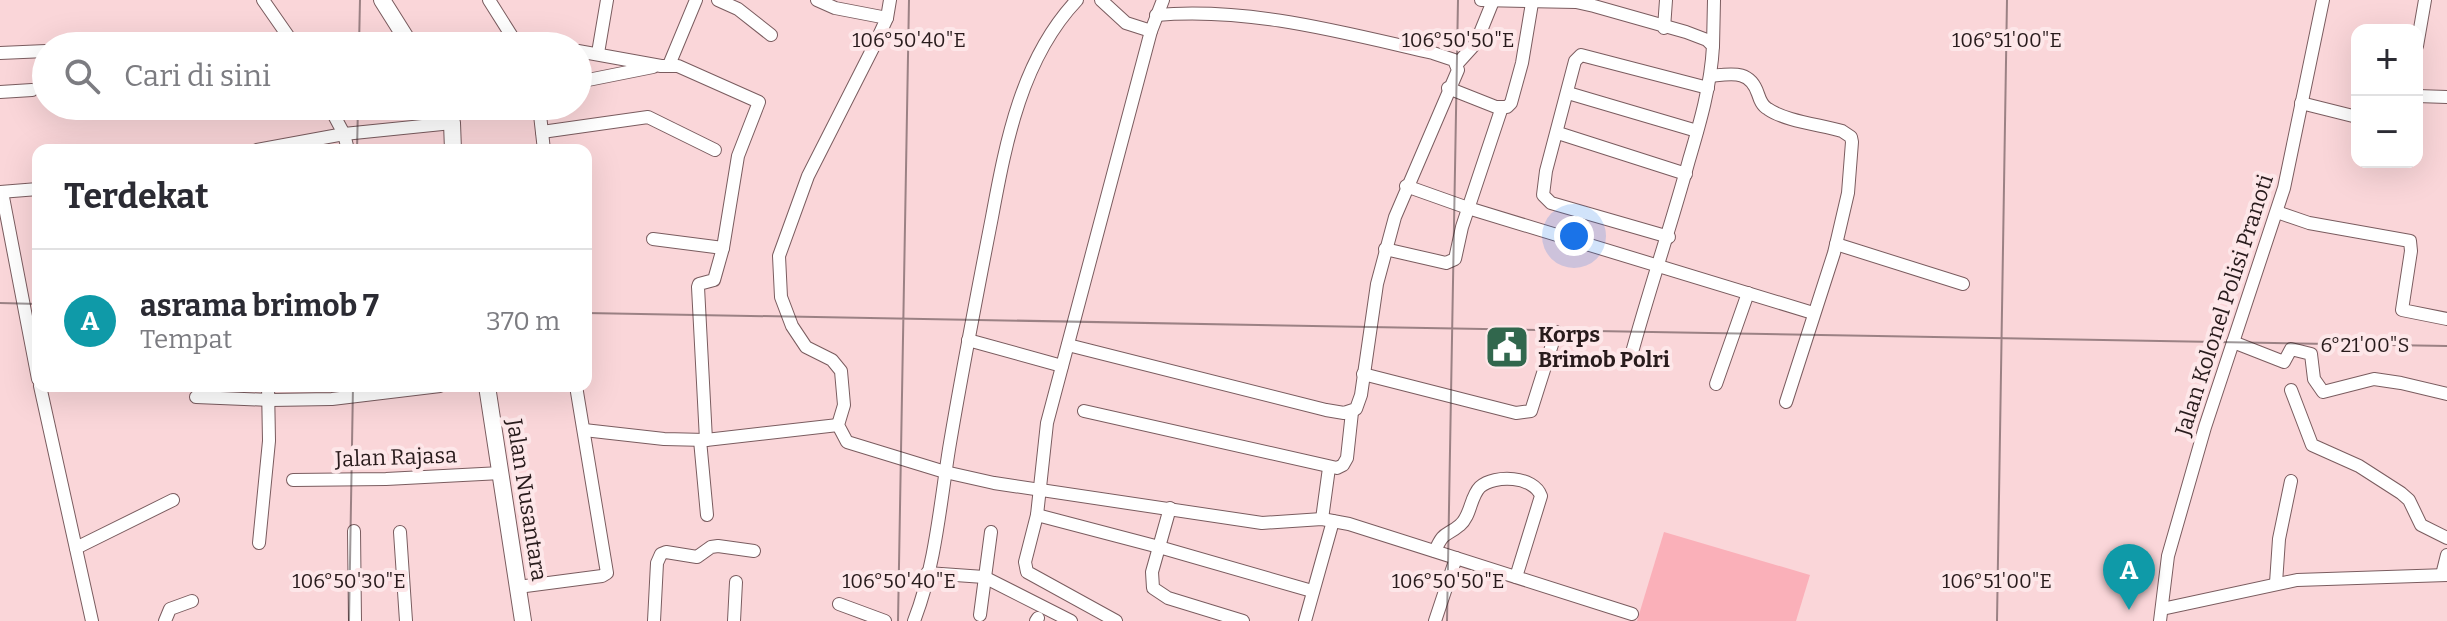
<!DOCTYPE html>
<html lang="id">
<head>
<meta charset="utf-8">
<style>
  :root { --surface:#fff; --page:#f7f7f7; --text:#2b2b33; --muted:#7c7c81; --line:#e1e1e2; --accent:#b45309 }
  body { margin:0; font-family:Bitter,serif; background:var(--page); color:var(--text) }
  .controls { position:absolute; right:24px; top:24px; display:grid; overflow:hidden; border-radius:16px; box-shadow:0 8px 32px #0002 }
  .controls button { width:72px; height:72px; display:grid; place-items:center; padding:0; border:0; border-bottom:2px solid var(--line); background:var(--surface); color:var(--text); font:40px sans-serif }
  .you { position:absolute; left:1574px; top:236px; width:28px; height:28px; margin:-20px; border:6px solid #fff; border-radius:50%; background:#1a73e8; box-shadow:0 0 0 12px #1a73e833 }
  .badge { display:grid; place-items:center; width:52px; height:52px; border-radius:50%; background:var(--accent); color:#fff; font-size:26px; font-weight:700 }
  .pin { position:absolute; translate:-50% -66px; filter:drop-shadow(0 2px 4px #0008) }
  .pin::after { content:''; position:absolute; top:42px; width:28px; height:24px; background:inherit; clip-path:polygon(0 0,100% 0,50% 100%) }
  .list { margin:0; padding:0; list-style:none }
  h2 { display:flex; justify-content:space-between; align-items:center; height:104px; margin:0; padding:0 32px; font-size:34px }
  h2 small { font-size:26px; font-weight:400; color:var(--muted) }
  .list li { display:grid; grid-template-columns:52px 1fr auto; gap:24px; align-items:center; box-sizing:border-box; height:144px; padding:0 32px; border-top:2px solid var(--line) }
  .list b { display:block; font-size:30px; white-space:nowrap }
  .list p { margin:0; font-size:26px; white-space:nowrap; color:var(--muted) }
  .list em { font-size:26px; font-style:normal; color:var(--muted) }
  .icon { flex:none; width:44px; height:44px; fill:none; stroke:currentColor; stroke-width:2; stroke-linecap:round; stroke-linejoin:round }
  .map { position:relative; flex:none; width:2447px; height:621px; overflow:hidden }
  .search { position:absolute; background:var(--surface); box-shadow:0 8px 32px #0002; left:32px; top:32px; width:560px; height:88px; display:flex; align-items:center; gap:20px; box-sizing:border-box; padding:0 28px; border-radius:44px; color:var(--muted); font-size:30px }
  .panel { position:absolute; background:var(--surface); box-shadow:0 8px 32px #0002; left:32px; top:144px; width:560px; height:248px; border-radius:16px }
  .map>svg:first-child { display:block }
  .green { fill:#fab0b9 }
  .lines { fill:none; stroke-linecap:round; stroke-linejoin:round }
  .minor-casing { stroke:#7a5c5f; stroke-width:14 }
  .major-casing { stroke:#7a5c5f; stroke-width:18 }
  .minor { stroke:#fff; stroke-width:12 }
  .major { stroke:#fff; stroke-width:16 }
  .ticks { fill:none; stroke:#281b1c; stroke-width:2; stroke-opacity:0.45 }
  .labels { text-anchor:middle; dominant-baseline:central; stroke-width:8; stroke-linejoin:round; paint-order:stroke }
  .street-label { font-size:22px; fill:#281b1c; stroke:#fde7e9 }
  .poi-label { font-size:22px; font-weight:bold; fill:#281b1c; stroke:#fde7e9; text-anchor:start }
  .ticks-label { font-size:20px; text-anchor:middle; fill:#281b1c; stroke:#fde7e9; stroke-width:8; stroke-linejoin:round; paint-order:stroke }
</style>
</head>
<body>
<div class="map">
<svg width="2447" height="621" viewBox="0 0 2447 621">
  <rect width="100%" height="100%" fill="#fad6d9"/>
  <path class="green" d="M1664,532L1810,575L1796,621H1637Z"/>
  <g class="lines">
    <g class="minor-casing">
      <g id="minor">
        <path d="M263,0L295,46"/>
        <path d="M489,0L518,46"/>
        <path d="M718,0L738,9L771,35"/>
        <path d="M817,0L835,8L887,18"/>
        <path d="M890,0L887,18L876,42L808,176L779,256L781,297L792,326L806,347L832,360L841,371L844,405L838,425L847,442L945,472L994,483L1262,523L1322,519L1349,524L1632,614"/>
        <path d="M1101,0L1126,23L1151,31"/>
        <path d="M1481,0L1576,2L1594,6L1686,32L1707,40L1713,46C1711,85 1700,123 1689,160C1671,226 1649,290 1631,356"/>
        <path d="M1664,28L1666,0"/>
        <path d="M517,44L535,46"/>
        <path d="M1713,46L1714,0"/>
        <path d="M2417,46L2425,0"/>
        <path d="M578,51L661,66H678L759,102L738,156L723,248L714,280L699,284L698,287L706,440"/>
        <path d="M0,53L46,51"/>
        <path d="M598,53L607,0"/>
        <path d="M1457,64L1476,43L1493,1"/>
        <path d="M669,65L696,0"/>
        <path d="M1710,76C1731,74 1750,69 1758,94C1760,100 1762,106 1768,109C1785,121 1822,125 1842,131L1851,137L1852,142L1848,193L1834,253L1786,402"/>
        <path d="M578,82L653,67"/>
        <path d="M1448,88L1496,107H1507L1511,103L1522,63L1532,3"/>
        <path d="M0,92L32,90"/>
        <path d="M1568,93L1697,131"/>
        <path d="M2417,96L2447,97"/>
        <path d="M2301,103L2357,117"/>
        <path d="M329,106L344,134L348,150"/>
        <path d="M539,106L544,150"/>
        <path d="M542,132L648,117L715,150"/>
        <path d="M1558,133L1686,174"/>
        <path d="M257,150L344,134L452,123"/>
        <path d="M1406,186L1468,208L1813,313"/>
        <path d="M0,192L38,189"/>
        <path d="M2,192L38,379"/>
        <path d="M2277,212L2309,223L2410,241L2411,251L2402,310L2447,319"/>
        <path d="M1669,237L1551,203L1543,195L1546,171L1575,61L1581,55L1708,88"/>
        <path d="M653,239L723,248"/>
        <path d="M1836,244L1963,284"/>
        <path d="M1385,249L1446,263L1455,259L1462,227L1502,107"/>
        <path d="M968,340L1062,366"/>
        <path d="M2233,342L2284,362L2291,349L2311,354L2314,379L2323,392L2374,379L2401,383L2447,394"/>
        <path d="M1068,345L1326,410L1344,413L1356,409L1361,395L1377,284L1395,217L1458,70L1454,60L1433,53C1341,32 1250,7 1156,15"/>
        <path d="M1363,374L1516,413L1531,411L1556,332"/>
        <path d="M1716,384L1748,293"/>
        <path d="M40,386L92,621"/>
        <path d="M2291,390L2312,445L2359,466L2401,493L2409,500L2421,525L2447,538"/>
        <path d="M196,397L270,400L332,399L440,386"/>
        <path d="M1084,411L1337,468L1343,465L1347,458L1352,412"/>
        <path d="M584,430L664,439L706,440L838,425"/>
        <path d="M700,440L707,515"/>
        <path d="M293,480L386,479L501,473"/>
        <path d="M1170,508L1152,572L1153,588L1168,598L1243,621"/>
        <path d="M1037,515L1159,547L1312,591"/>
        <path d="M1322,519L1329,468"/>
        <path d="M354,531L355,621"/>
        <path d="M400,532L406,621"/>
        <path d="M259,543L269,441L268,386"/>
        <path d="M76,548L173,500"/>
        <path d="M1435,551C1444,530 1446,537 1460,525C1471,516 1470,497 1480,487C1495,474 1534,476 1541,496L1516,577"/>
        <path d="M927,573L984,577L1071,621"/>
        <path d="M2442,575L2447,555"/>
        <path d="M2276,583L2279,539L2291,481"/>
        <path d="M518,587L602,576L607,573L576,386"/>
        <path d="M839,604L885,621"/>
        <path d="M2162,609L2297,580L2447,575"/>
        <path d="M980,615L991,532"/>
        <path d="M165,621L170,609L192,601"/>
        <path d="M654,621L657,563L661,554L666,552L697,557L711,547L718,546L754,551"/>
        <path d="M734,621L736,582"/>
        <path d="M914,621C935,567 940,506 949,449C962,371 977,294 992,217C1006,141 1022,58 1077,0"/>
        <path d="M1036,621L1038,618"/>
        <path d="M1116,621L1027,572L1025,562L1037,515L1047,423L1151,31L1163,0"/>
        <path d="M1305,621L1333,521"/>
        <path d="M1435,621L1456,558"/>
        <path d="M2160,621L2168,556L2205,427L2284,188L2323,0"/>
      </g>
    </g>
    <g class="major-casing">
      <g id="major">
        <path d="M382,0L411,46"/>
        <path d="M448,106L452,123L453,150"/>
        <path d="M487,386L523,621"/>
      </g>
    </g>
    <use href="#minor" class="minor"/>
    <use href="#major" class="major"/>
  </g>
  <path class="ticks" d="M359,46L360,0M357,150L358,106M0,303L38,304M586,313L2447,346M349,621L353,386M898,621L909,0M1447,621L1458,0M1997,621L2007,0"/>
  <defs>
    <g id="civic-square" transform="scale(2.3)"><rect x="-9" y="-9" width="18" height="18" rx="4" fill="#31674d" stroke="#fde7e9"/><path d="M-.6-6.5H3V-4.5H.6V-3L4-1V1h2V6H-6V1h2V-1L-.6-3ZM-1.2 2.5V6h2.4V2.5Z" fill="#fff"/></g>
  </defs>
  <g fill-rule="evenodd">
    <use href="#civic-square" x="1507" y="347"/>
  </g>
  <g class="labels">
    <g class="street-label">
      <text transform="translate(2224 305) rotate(-72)">Jalan Kolonel Polisi Pranoti</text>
      <text transform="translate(396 457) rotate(-2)">Jalan Rajasa</text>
      <text transform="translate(527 500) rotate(81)">Jalan Nusantara</text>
    </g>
    <g class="poi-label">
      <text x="1538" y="334">Korps<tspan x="1538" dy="25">Brimob Polri</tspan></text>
    </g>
  </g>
  <g class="ticks-label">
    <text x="909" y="47">106°50'40"E</text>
    <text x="1458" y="47">106°50'50"E</text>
    <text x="2007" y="47">106°51'00"E</text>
    <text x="2365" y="352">6°21'00"S</text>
    <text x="349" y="588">106°50'30"E</text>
    <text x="899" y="588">106°50'40"E</text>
    <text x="1448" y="588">106°50'50"E</text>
    <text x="1997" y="588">106°51'00"E</text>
  </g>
</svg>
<div class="controls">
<button>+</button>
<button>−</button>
</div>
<div class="you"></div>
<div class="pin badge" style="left:2129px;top:610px;background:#0f9aa8">A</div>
<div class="search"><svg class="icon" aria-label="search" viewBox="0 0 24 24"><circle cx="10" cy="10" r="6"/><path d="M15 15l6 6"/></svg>Cari di sini</div>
<section class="panel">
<h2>Terdekat<small></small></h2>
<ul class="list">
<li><span class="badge" style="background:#0f9aa8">A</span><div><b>asrama brimob 7</b><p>Tempat</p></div><em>370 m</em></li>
</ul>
</section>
</div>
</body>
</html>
